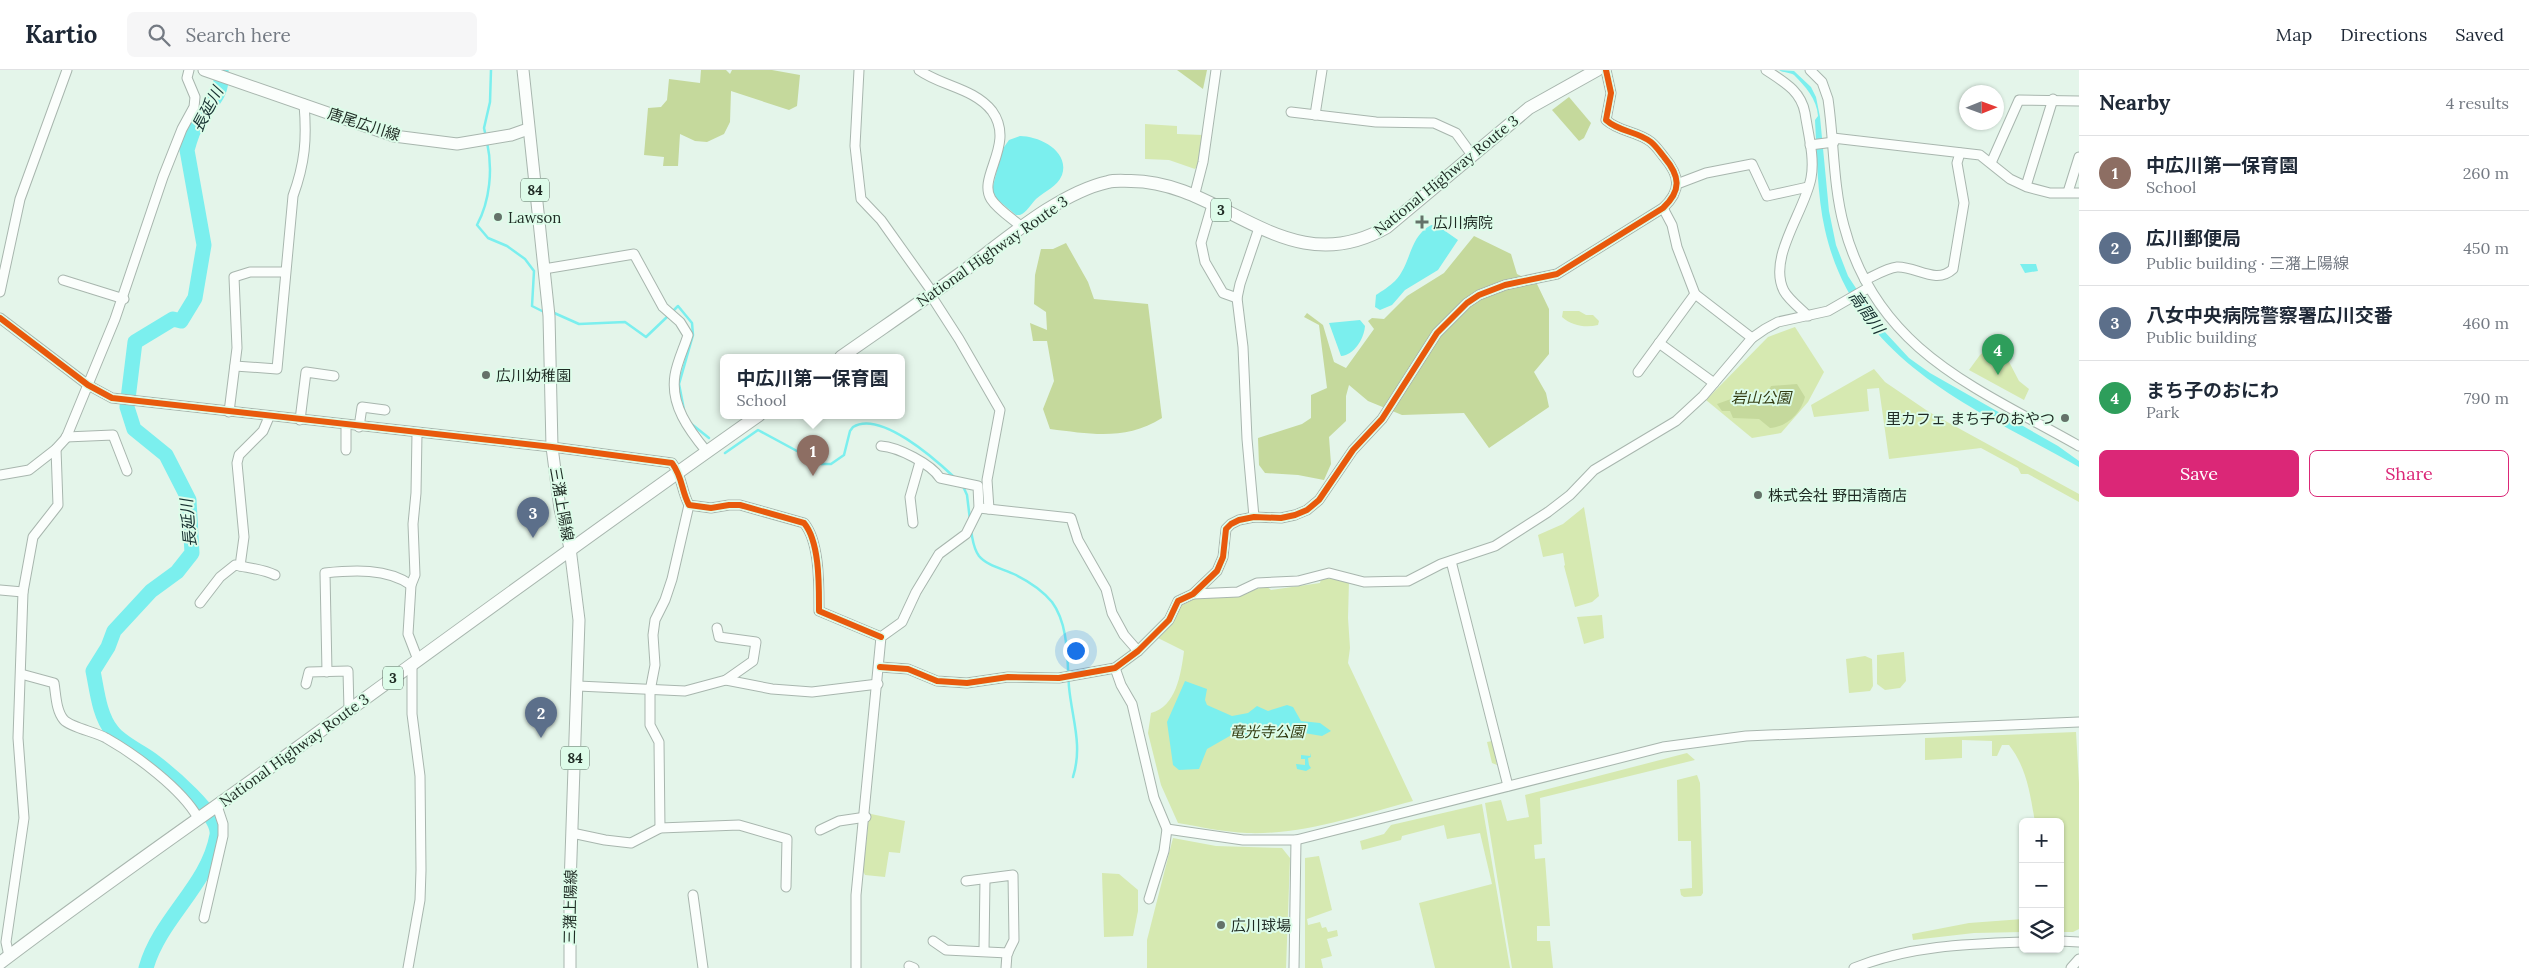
<!DOCTYPE html>
<html lang="en">
<head>
<meta charset="utf-8">
<style>
  :root { --surface:#fff; --page:#f6f6f7; --text:#1f2937; --muted:#747a83; --line:#e0e1e3; --accent:#db2777 }
  body { margin:0; font-family:Lora,"Noto Sans JP",serif; background:var(--page); color:var(--text) }
  .controls { position:absolute; right:15px; bottom:15px; display:grid; overflow:hidden; border-radius:8px; box-shadow:0 1px 4px #0004 }
  .controls button { width:45px; height:45px; display:grid; place-items:center; padding:0; border:0; border-bottom:1px solid var(--line); background:var(--surface); color:var(--text); font:25px sans-serif }
  .compass { position:absolute; left:1959px; top:15px; width:45px; height:45px; border-radius:50%; background:var(--surface); box-shadow:0 1px 4px #0004; rotate:89deg }
  .you { position:absolute; left:1075px; top:580px; width:18px; height:18px; margin:-12px; border:4px solid #fff; border-radius:50%; background:#1a73e8; box-shadow:0 0 0 8px #1a73e833 }
  .badge { display:grid; place-items:center; width:32px; height:32px; border-radius:50%; background:var(--accent); color:#fff; font-size:16px; font-weight:700 }
  .pin { position:absolute; translate:-50% -41px; filter:drop-shadow(0 1px 2px #0008) }
  .pin::after { content:''; position:absolute; top:26px; width:18px; height:15px; background:inherit; clip-path:polygon(0 0,100% 0,50% 100%) }
  .popup { position:absolute; left:720px; top:284px; width:185px; height:65px; box-sizing:border-box; display:grid; place-content:center; border-radius:8px; background:var(--surface); filter:drop-shadow(0 1px 4px #0005); font-size:16px; white-space:nowrap; color:var(--muted) }
  .popup b { font-size:19px; color:var(--text) }
  .popup::after { content:''; position:absolute; left:50%; top:100%; margin-left:-10px; border:10px solid transparent; border-top-color:var(--surface) }
  .list { margin:0; padding:0; list-style:none }
  h2 { display:flex; justify-content:space-between; align-items:center; height:65px; margin:0; padding:0 20px; font-size:21px }
  h2 small { font-size:16px; font-weight:400; color:var(--muted) }
  .list li { display:grid; grid-template-columns:32px 1fr auto; gap:15px; align-items:center; box-sizing:border-box; height:75px; padding:0 20px; border-top:1px solid var(--line) }
  .list b { display:block; font-size:19px; white-space:nowrap }
  .list p { margin:0; font-size:16px; white-space:nowrap; color:var(--muted) }
  .list em { font-size:16px; font-style:normal; color:var(--muted) }
  .actions { display:flex; gap:10px; padding:15px 20px }
  .actions a { flex:1; padding:11px 0; border:1px solid var(--accent); border-radius:8px; text-align:center; font-size:18px; color:var(--accent) }
  .actions .main { background:var(--accent); color:#fff }
  .icon { flex:none; width:28px; height:28px; fill:none; stroke:currentColor; stroke-width:2; stroke-linecap:round; stroke-linejoin:round }
  .map { position:relative; flex:none; width:2079px; height:898px; overflow:hidden }
  header { display:flex; align-items:center; gap:30px; box-sizing:border-box; height:70px; padding:0 25px; background:var(--surface); border-bottom:1px solid var(--line) }
  header strong { font-size:24px }
  nav { display:flex; gap:28px; margin-inline-start:auto; font-size:18px }
  .search { width:350px; height:45px; background:var(--page); display:flex; align-items:center; gap:12px; box-sizing:border-box; padding:0 18px; border-radius:8px; color:var(--muted); font-size:19px }
  main { display:flex }
  aside { flex:1; background:var(--surface) }
  .map>svg:first-child { display:block }
  .green { fill:#d6e9b1 }
  .forest { fill:#c5d99c }
  .water { fill:#7befee }
  .lines { fill:none; stroke-linecap:round; stroke-linejoin:round }
  .stream { stroke:#7befee; stroke-width:2.5 }
  .river { stroke:#7befee; stroke-width:15 }
  .minor-casing { stroke:#a8b6ae; stroke-width:11 }
  .major-casing { stroke:#a8b6ae; stroke-width:13 }
  .highway-casing { stroke:#a8b6ae; stroke-width:14 }
  .minor { stroke:#fbfefc; stroke-width:9 }
  .major { stroke:#fbfefc; stroke-width:11 }
  .highway { stroke:#fbfefc; stroke-width:12 }
  .cycleway-casing { stroke:#ddfce9; stroke-width:9 }
  .cycleway { stroke:#e8590c; stroke-width:6 }
  .poi-dot { fill:#647269; stroke:#ddfce9; stroke-width:2 }
  .labels { text-anchor:middle; dominant-baseline:central; stroke-width:4; stroke-linejoin:round; paint-order:stroke }
  .shield { fill:#ddfce9; stroke:#586a5f; stroke-width:1 }
  .shield-label { font-size:14px; font-weight:bold; fill:#1f2b24 }
  .street-label { font-size:15px; fill:#1f2b24; stroke:#ddfce9 }
  .poi-label { font-size:15px; fill:#1f2b24; stroke:#ddfce9; text-anchor:start }
  .park-label { font-size:15px; font-style:italic; fill:#323b11; stroke:#ddfce9 }
  .water-label { font-size:16px; font-style:italic; fill:#173131; stroke:#ddfce9 }
</style>
</head>
<body>
<header>
<strong>Kartio</strong>
<div class="search"><svg class="icon" aria-label="search" viewBox="0 0 24 24"><circle cx="10" cy="10" r="6"/><path d="M15 15l6 6"/></svg>Search here</div>
<nav><a>Map</a><a>Directions</a><a>Saved</a></nav>
</header>
<main>
<div class="map">
<svg width="2079" height="898" viewBox="0 0 2079 898">
  <rect width="100%" height="100%" fill="#e4f5ea"/>
  <g class="green">
    <path d="M1145,54L1177,56V64L1203,65L1201,89L1195,99L1169,90L1145,89Z"/>
    <path d="M1563,241H1579L1586,245H1593L1599,251L1598,255C1586,258 1572,256 1562,247Z"/>
    <path d="M1795,257L1824,302L1808,332L1781,363L1752,368L1706,330L1768,267Z"/>
    <path d="M1989,278L2007,288L2019,311L2029,319L2024,330L1969,300L1980,285Z"/>
    <path d="M1874,299L1885,312L1929,342L2079,424V432L2028,404H2021L2018,398L1981,378L1889,389L1879,318L1867,319L1869,341L1814,347L1811,335Z"/>
    <path d="M1584,437L1599,526L1592,532L1575,537L1564,496L1565,495L1563,483L1543,487L1538,465L1563,454Z"/>
    <path d="M1321,509H1339L1349,511L1348,548L1350,578L1348,593L1413,731C1359,745 1304,765 1247,763C1224,762 1201,757 1178,753L1161,715L1148,663L1151,643C1176,637 1181,604 1184,581L1158,568L1175,548L1180,536L1194,529L1236,526L1266,516L1271,520L1320,513Z"/>
    <path d="M1602,545L1604,568L1584,574L1577,547Z"/>
    <path d="M1904,582L1906,611L1900,618L1885,620L1877,614V585Z"/>
    <path d="M1865,586L1872,589L1873,616L1870,621L1849,623L1846,589Z"/>
    <path d="M2076,662L2079,713V859L2073,862H2060V752H2035C2030,724 2027,698 2009,675H2002L1997,686H1992V671L1962,670V688L1925,690V668Z"/>
    <path d="M1492,671L1497,695L1492,693L1487,672Z"/>
    <path d="M1687,683L1695,690L1540,728L1542,774L1534,775L1535,789L1545,788L1550,856H1537V871H1550L1553,898H1512L1485,733L1501,730L1507,751L1529,747L1525,725Z"/>
    <path d="M1697,705L1700,713L1703,823L1701,826L1684,827L1681,825L1680,819L1692,818L1691,771H1678L1677,710Z"/>
    <path d="M1482,734L1510,898H1435L1419,833L1492,814L1480,763L1447,769L1444,755L1402,766L1401,770L1362,780L1360,771L1384,764L1391,755Z"/>
    <path d="M871,744L905,751L900,783L889,782L885,807L865,805L863,801L869,746Z"/>
    <path d="M1173,768L1216,776L1282,778L1290,788L1286,898H1147V870Z"/>
    <path d="M1319,786L1332,840L1307,849L1308,855L1320,852L1322,858L1326,857L1328,862L1337,860L1338,866L1327,869L1332,886L1321,889L1323,898H1305V788Z"/>
    <path d="M1102,803L1119,804L1138,820V841L1133,866L1104,867Z"/>
    <path d="M2023,849V862L1974,863L1913,870L1912,864L1969,853Z"/>
  </g>
  <g class="forest">
    <path d="M701,0H726L730,4L732,0H772L800,5L797,36L789,40L731,21L730,52L724,64L707,72L695,71L680,64L678,96H663L664,87L644,85L648,38L661,37L667,30L669,9L700,13Z"/>
    <path d="M1177,0H1207L1203,19Z"/>
    <path d="M1569,27L1591,53L1584,68L1579,71L1552,40Z"/>
    <path d="M1474,166L1511,184L1517,204L1537,214L1549,239V284L1534,302L1546,323L1549,337L1489,378L1464,343L1402,345L1368,331L1349,315L1346,326V351L1329,367L1331,394L1324,410L1298,405L1265,403L1259,395L1258,368L1302,354L1311,348V325L1327,318L1319,255L1304,247L1307,243L1323,255L1334,292L1346,298L1374,259L1368,251L1372,248L1384,249L1407,226L1444,203Z"/>
    <path d="M1066,173L1088,212L1094,229L1148,234L1162,348C1125,371 1091,364 1050,359L1043,339L1054,311L1047,271H1033L1030,253L1047,260L1046,242L1034,234L1035,205L1041,179H1053Z"/>
    <path d="M1797,314L1805,327C1801,343 1787,357 1770,358L1759,349L1733,348L1730,341H1722L1717,334C1732,329 1744,322 1758,331L1766,327L1771,316Z"/>
  </g>
  <g class="water">
    <path d="M1779,0L1794,1L1811,17L1816,27L1820,47L1829,141L1836,175L1848,206L1884,261L1909,288L1930,303L2058,376L2079,391V397C1973,337 1855,292 1825,160C1817,124 1817,86 1815,50L1818,46C1817,29 1805,16 1794,5C1790,2 1783,3 1779,0Z"/>
    <path d="M1020,66C1039,66 1070,81 1062,105C1057,117 1045,121 1036,129C1031,134 1027,142 1020,145H1016L993,126L992,120L1002,80L1009,70Z"/>
    <path d="M1431,155L1438,156L1458,170L1438,200L1405,220L1392,235L1380,240L1375,237L1376,225C1382,221 1390,216 1395,211C1412,193 1408,168 1431,155Z"/>
    <path d="M2020,194H2036L2038,201L2025,203Z"/>
    <path d="M1360,250L1365,256C1364,269 1354,285 1341,286L1329,253Z"/>
    <path d="M1185,611L1207,619L1205,630L1207,635L1232,646L1248,643L1257,636L1268,641L1287,635L1293,637L1301,651L1320,653L1331,661L1322,666L1292,661L1276,663L1264,660L1250,669L1235,663L1207,679L1199,699L1179,700L1173,695L1167,652Z"/>
    <path d="M1310,683L1311,687L1308,688L1309,695L1311,698L1306,701L1297,699L1296,694L1305,695V689H1301V685L1310,686Z"/>
  </g>
  <g class="lines">
    <g class="stream">
      <path d="M486,67L484,58L490,32L491,0"/>
      <path d="M487,72C493,99 490,131 477,155L488,168L507,176L525,189L534,201L532,236L544,242"/>
      <path d="M552,242L579,254L625,252L646,267L668,246"/>
      <path d="M672,242L678,236L692,253L693,265L679,314L684,340"/>
      <path d="M689,352L709,368"/>
      <path d="M725,383L758,360L821,394H831L844,385L850,361L853,357C880,340 935,389 954,407"/>
      <path d="M962,414L967,425L970,450"/>
      <path d="M971,461C973,470 973,478 979,486C987,496 1004,499 1016,505C1028,511 1043,521 1052,532C1069,555 1067,590 1069,617C1072,649 1083,675 1073,707"/>
    </g>
    <path class="river" d="M146,898C160,848 208,816 217,765C220,745 168,702 152,690C140,681 121,673 112,661C99,645 97,620 93,601L108,577L114,561L151,521L177,502L192,483L189,430L166,385L134,359L127,337L135,272L173,249L181,251L195,228L204,175L187,80C190,69 193,59 199,50C212,30 223,26 221,0"/>
    <g class="minor-casing">
      <g id="minor">
        <path d="M859,0L855,76L861,129L881,150L933,223"/>
        <path d="M919,0C941,16 974,18 992,41C1016,74 977,107 991,129C998,140 1013,149 1022,157"/>
        <path d="M1766,0C1784,12 1801,21 1805,43C1808,63 1815,88 1811,108C1805,141 1767,188 1784,221C1789,230 1801,239 1808,246"/>
        <path d="M1810,0L1822,12L1828,29C1834,70 1833,116 1844,156C1877,281 1977,318 2079,376"/>
        <path d="M1291,42L1376,52L1434,53L1456,63L1472,85"/>
        <path d="M1315,45L1322,0"/>
        <path d="M1833,68L1980,85L2010,109L2027,117L2050,123H2079"/>
        <path d="M1810,75L1834,72"/>
        <path d="M1991,93L2019,30L2079,31"/>
        <path d="M1677,114L1706,103L1752,94L1767,126L1808,117"/>
        <path d="M2026,116L2053,29"/>
        <path d="M2068,122L2079,87"/>
        <path d="M1194,127L1203,92L1216,0"/>
        <path d="M1212,135L1201,173L1205,192L1223,223L1237,228"/>
        <path d="M1663,138L1672,155L1677,177L1695,224L1752,268"/>
        <path d="M544,199L634,184L663,237L680,252L688,265C684,278 677,292 675,305C670,335 689,360 707,382"/>
        <path d="M63,210L124,229"/>
        <path d="M1865,210C1874,206 1887,198 1897,197C1916,196 1936,215 1953,199L1964,133L1957,93L1960,83"/>
        <path d="M0,222L20,129L67,0"/>
        <path d="M930,224L959,269L1000,340L987,410L989,439"/>
        <path d="M0,248L88,315L112,328L552,377L672,393C683,408 681,420 689,435L711,438L729,435H740L804,453C820,472 819,517 819,541L881,567"/>
        <path d="M1659,273L1714,313"/>
        <path d="M235,296L277,299L293,126C305,93 307,69 304,34"/>
        <path d="M1638,302L1695,224"/>
        <path d="M229,342L237,278L234,207L250,202H284"/>
        <path d="M300,350L306,302L334,306"/>
        <path d="M346,355V380"/>
        <path d="M359,357L362,337L385,340"/>
        <path d="M417,363L416,423L413,454L415,505L411,515L408,564L418,590"/>
        <path d="M66,367L113,365L127,401"/>
        <path d="M0,405L29,400L56,379L66,368L115,249L163,107L182,59L194,37L195,27L187,8L189,0"/>
        <path d="M979,438L1071,448L1078,470L1106,519L1112,543L1124,565L1138,581"/>
        <path d="M1254,447L1247,369L1243,277L1237,228L1240,214L1259,158"/>
        <path d="M913,453L910,427L920,392"/>
        <path d="M1451,491L1508,716"/>
        <path d="M240,496L244,467L237,393L239,385L263,361L269,347"/>
        <path d="M0,520L23,522"/>
        <path d="M1193,524L1238,522L1257,513L1298,511L1329,503L1364,512L1408,511L1441,494L1495,476L1548,442L1570,425L1594,400L1676,351L1703,326L1752,268L1765,259L1778,252L1828,241L1868,218"/>
        <path d="M200,533L220,507L235,495C248,498 263,499 275,505"/>
        <path d="M717,558L719,567L756,572L753,591L726,610"/>
        <path d="M880,597L908,599L937,611L967,613L1008,607L1059,608L1115,598L1138,581L1169,550L1178,531L1193,524L1217,501L1223,487L1226,459L1231,454L1239,450L1254,447L1281,448L1295,445L1307,440L1319,430L1353,380L1382,349L1437,263L1467,233L1479,225L1505,215L1557,204L1663,138C1682,120 1680,106 1664,87C1660,82 1656,76 1651,72C1637,61 1619,62 1606,50L1611,23L1606,0"/>
        <path d="M1115,598L1121,615L1132,634L1154,728L1167,759L1164,781L1149,829"/>
        <path d="M327,602L325,503C353,500 387,498 411,515"/>
        <path d="M21,604L54,613C56,625 56,641 64,650C72,658 96,662 106,668C136,685 182,719 198,748"/>
        <path d="M306,614L309,602L348,601L349,640"/>
        <path d="M578,616L685,621L726,610L772,619L812,622L878,614"/>
        <path d="M660,758L659,672L650,655V621L655,595L653,565L655,550L665,530L672,509L689,435"/>
        <path d="M1167,759L1243,770H1296L1663,677L1746,666L2079,652"/>
        <path d="M820,760L839,751L866,747"/>
        <path d="M572,763L605,770L631,773L660,758L739,755L787,769L786,817"/>
        <path d="M966,811L1013,805L1014,870L1007,884L1006,898"/>
        <path d="M693,825L703,898"/>
        <path d="M204,848L223,766V754L217,736"/>
        <path d="M933,871L946,880L1008,883"/>
        <path d="M2060,871L2079,872"/>
        <path d="M984,880L985,809"/>
        <path d="M9,886L6,872L24,748L18,668L23,522L33,467L58,435L56,379"/>
        <path d="M909,896L914,898"/>
        <path d="M408,898L420,830L421,800L420,706L412,644V595"/>
        <path d="M856,898V825L881,567L902,552L916,522L939,484L966,464L979,438L978,416L940,408C931,394 898,377 881,376"/>
        <path d="M1294,898L1296,770"/>
        <path d="M1854,898C1908,876 1965,874 2023,872"/>
        <path d="M2071,898L2079,889"/>
      </g>
    </g>
    <g class="major-casing">
      <g id="major">
        <path d="M204,0L394,66L457,74L511,65L528,59"/>
        <path d="M523,0L549,246L552,377L560,439L570,478L579,550L570,816V898"/>
      </g>
    </g>
    <g class="highway-casing">
      <g id="highway">
        <path d="M841,287C881,259 922,231 961,203C1003,172 1058,123 1108,112C1115,110 1123,111 1131,111C1223,111 1287,215 1387,157L1529,38L1597,0"/>
        <path d="M0,893C97,819 198,750 297,678C451,566 604,454 759,345"/>
      </g>
    </g>
    <use href="#minor" class="minor"/>
    <use href="#major" class="major"/>
    <use href="#highway" class="highway"/>
    <g class="cycleway-casing">
      <g id="cycleway">
        <path d="M0,248L88,315L112,328L552,377L672,393C683,408 681,420 689,435L711,438L729,435H740L804,453C820,472 819,517 819,541L881,567"/>
        <path d="M880,597L908,599L937,611L967,613L1008,607L1059,608L1115,598L1138,581L1169,550L1178,531L1193,524L1217,501L1223,487L1226,459L1231,454L1239,450L1254,447L1281,448L1295,445L1307,440L1319,430L1353,380L1382,349L1437,263L1467,233L1479,225L1505,215L1557,204L1663,138C1682,120 1680,106 1664,87C1660,82 1656,76 1651,72C1637,61 1619,62 1606,50L1611,23L1606,0"/>
      </g>
    </g>
    <use href="#cycleway" class="cycleway"/>
  </g>
  <g class="poi-dot">
    <circle cx="498" cy="147" r="5"/>
    <path d="M1419.5 144.5h5v5h5v5h-5v5h-5v-5h-5v-5h5z"/>
    <circle cx="486" cy="305" r="5"/>
    <circle cx="2065" cy="348" r="5"/>
    <circle cx="1758" cy="425" r="5"/>
    <circle cx="1221" cy="855" r="5"/>
  </g>
  <g class="labels">
    <g class="shield">
      <rect x="521" y="108.5" width="28" height="23" rx="4"/>
      <rect x="1211" y="128.5" width="20" height="23" rx="4"/>
      <rect x="383" y="596.5" width="20" height="23" rx="4"/>
      <rect x="561" y="676.5" width="28" height="23" rx="4"/>
    </g>
    <g class="shield-label">
      <text x="535" y="120">84</text>
      <text x="1221" y="140">3</text>
      <text x="393" y="608">3</text>
      <text x="575" y="688">84</text>
    </g>
    <g class="street-label">
      <text transform="translate(364 54) rotate(18)">唐尾広川線</text>
      <text transform="translate(1446 105) rotate(-39)">National Highway Route 3</text>
      <text transform="translate(992 181) rotate(-35)">National Highway Route 3</text>
      <text transform="translate(562 434) rotate(80)">三潴上陽線</text>
      <text transform="translate(294 680) rotate(-36)">National Highway Route 3</text>
      <text transform="translate(570 837) rotate(-89)">三潴上陽線</text>
    </g>
    <g class="poi-label">
      <text x="508" y="147">Lawson</text>
      <text x="1433" y="152">広川病院</text>
      <text x="496" y="305">広川幼稚園</text>
      <text x="2055" y="348" text-anchor="end">里カフェ まち子のおやつ</text>
      <text x="1768" y="425">株式会社 野田清商店</text>
      <text x="1231" y="855">広川球場</text>
    </g>
    <g class="park-label">
      <text x="1761" y="327">岩山公園</text>
      <text x="1267" y="661">竜光寺公園</text>
    </g>
    <g class="water-label">
      <text transform="translate(207 39) rotate(-62)">長延川</text>
      <text transform="translate(1867 242) rotate(55)">高間川</text>
      <text transform="translate(188 453) rotate(-95)">長延川</text>
    </g>
  </g>
</svg>
<div class="controls">
<button>+</button>
<button>−</button>
<button><svg class="icon" aria-label="layers" viewBox="0 0 24 24"><path d="M12 4l9 5-9 5-9-5zM3 14l9 5 9-5"/></svg></button>
</div>
<svg class="compass" viewBox="-18 -18 36 36"><path d="M0-13l5 13h-10z" fill="#e53935"/><path d="M0 13l5-13h-10z" fill="#747a83"/></svg>
<div class="you"></div>
<div class="pin badge" style="left:813px;top:406px;background:#8d6e63">1</div>
<div class="popup"><b>中広川第一保育園</b>School</div>
<div class="pin badge" style="left:541px;top:668px;background:#5c6f8a">2</div>
<div class="pin badge" style="left:533px;top:468px;background:#5c6f8a">3</div>
<div class="pin badge" style="left:1998px;top:305px;background:#2e9e5b">4</div>
</div>
<aside>
<h2>Nearby<small>4 results</small></h2>
<ul class="list">
<li><span class="badge" style="background:#8d6e63">1</span><div><b>中広川第一保育園</b><p>School</p></div><em>260 m</em></li>
<li><span class="badge" style="background:#5c6f8a">2</span><div><b>広川郵便局</b><p>Public building · 三潴上陽線</p></div><em>450 m</em></li>
<li><span class="badge" style="background:#5c6f8a">3</span><div><b>八女中央病院警察署広川交番</b><p>Public building</p></div><em>460 m</em></li>
<li><span class="badge" style="background:#2e9e5b">4</span><div><b>まち子のおにわ</b><p>Park</p></div><em>790 m</em></li>
</ul>
<div class="actions"><a class="main">Save</a><a>Share</a></div>
</aside>
</main>
</body>
</html>
